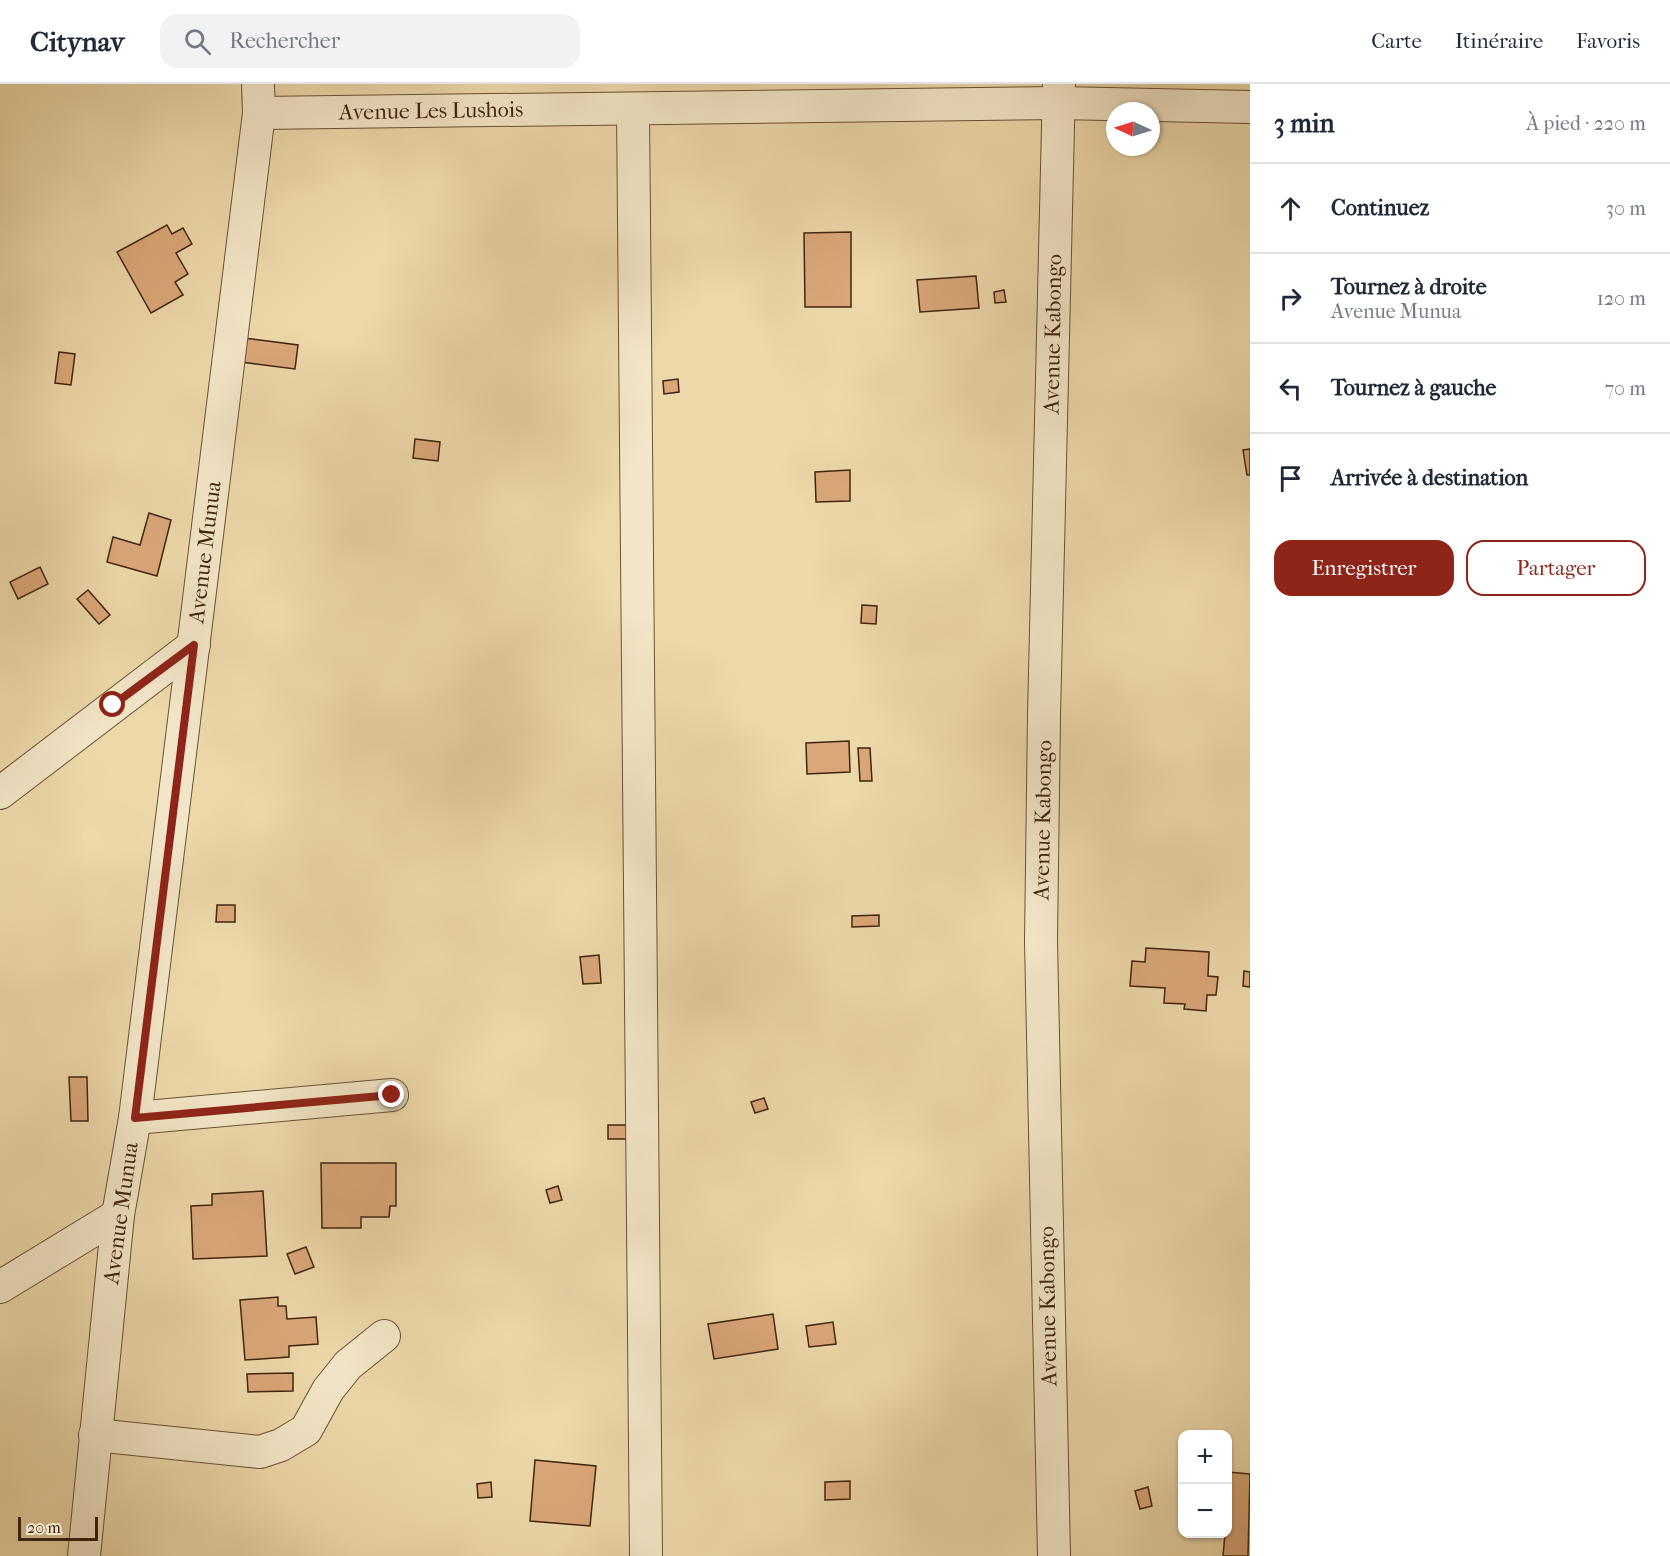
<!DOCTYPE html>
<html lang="fr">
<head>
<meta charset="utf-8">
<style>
  :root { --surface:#fff; --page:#f2f2f3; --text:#1f2937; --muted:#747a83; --line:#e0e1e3; --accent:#8f2418 }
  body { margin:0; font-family:"IM FELL French Canon",serif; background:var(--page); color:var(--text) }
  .controls { position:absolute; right:18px; bottom:18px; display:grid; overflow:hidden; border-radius:12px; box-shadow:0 2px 4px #0004 }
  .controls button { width:54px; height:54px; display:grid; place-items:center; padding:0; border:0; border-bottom:2px solid var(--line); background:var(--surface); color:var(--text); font:30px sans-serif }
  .compass { position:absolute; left:1106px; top:18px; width:54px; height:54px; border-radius:50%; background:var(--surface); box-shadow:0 2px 4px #0004; rotate:274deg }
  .scale { position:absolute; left:18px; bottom:15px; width:80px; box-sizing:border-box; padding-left:6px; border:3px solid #40250e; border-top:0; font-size:16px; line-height:21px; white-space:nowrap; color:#40250e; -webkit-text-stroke:4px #f3e6c8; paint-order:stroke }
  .stop { position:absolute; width:18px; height:18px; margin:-14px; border:4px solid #8f2418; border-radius:50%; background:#fff }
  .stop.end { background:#8f2418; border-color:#fff; box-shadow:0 2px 6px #0008 }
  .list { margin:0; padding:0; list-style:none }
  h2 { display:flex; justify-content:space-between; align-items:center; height:78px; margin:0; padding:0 24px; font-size:26px }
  h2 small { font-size:20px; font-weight:400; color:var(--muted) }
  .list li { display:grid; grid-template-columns:39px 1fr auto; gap:18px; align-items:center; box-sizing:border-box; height:90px; padding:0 24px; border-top:2px solid var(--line) }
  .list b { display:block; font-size:22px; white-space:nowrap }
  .list p { margin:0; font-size:20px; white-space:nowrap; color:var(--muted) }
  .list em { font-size:20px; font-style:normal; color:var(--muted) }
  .actions { display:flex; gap:12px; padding:18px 24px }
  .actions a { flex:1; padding:14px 0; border:2px solid var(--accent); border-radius:18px; text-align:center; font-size:21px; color:var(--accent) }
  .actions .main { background:var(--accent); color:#fff }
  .icon { flex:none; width:33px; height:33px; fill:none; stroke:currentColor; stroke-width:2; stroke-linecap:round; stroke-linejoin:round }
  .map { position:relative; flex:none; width:1250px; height:1472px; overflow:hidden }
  header { display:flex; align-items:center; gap:36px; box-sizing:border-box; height:84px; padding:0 30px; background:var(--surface); border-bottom:2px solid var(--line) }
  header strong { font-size:28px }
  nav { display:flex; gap:33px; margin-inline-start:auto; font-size:21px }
  .search { width:420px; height:54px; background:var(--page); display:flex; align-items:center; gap:15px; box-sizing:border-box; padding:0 21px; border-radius:18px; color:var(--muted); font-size:22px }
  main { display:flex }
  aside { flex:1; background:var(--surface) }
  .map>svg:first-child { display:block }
  .building { fill:#daa779; stroke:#40250e; stroke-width:1.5 }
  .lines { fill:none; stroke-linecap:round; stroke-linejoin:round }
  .minor-casing { stroke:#6b5235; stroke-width:34 }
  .minor { stroke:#f3e6c8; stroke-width:32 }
  .route { stroke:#8f2418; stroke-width:8 }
  .labels { text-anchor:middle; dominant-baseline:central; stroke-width:4.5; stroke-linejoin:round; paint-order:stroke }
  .street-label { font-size:22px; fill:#40250e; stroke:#f3e6c8 }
</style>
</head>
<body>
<header>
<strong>Citynav</strong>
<div class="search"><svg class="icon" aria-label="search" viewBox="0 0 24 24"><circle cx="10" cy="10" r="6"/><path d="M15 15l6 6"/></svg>Rechercher</div>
<nav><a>Carte</a><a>Itinéraire</a><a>Favoris</a></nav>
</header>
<main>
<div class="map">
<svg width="1250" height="1472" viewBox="0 0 1250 1472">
  <rect width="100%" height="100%" fill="#edd8aa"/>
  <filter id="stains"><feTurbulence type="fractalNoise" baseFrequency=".00333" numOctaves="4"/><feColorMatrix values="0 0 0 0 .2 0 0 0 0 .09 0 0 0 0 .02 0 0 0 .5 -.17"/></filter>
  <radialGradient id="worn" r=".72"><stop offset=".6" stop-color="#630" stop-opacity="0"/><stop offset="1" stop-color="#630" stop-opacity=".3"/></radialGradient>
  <g class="building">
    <path d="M167,141L172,150L183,144L192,160L176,169L188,190L175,198L183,211L151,229L117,168Z"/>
    <path d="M851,148V223H805L804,149Z"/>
    <path d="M976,192L979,224L920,228L917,196Z"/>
    <path d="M1004,206L1006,218L995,219L994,208Z"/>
    <path d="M244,254L298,261L295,285L241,278Z"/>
    <path d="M59,268L75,270L71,301L55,299Z"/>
    <path d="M678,295L679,308L664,310L663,297Z"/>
    <path d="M415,355L440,358L438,377L413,374Z"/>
    <path d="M1250,365V391H1247L1243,366Z"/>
    <path d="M850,386V417L816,418L815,388Z"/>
    <path d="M149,429L171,436L157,492L107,478L113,453L140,461Z"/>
    <path d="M40,483L48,500L18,515L10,498Z"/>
    <path d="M88,506L110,531L99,540L77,515Z"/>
    <path d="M862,521L877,522L876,540L861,539Z"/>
    <path d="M849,657L850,688L807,690L806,659Z"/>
    <path d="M858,664H870L872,697H860Z"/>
    <path d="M217,821H235V838H216Z"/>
    <path d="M879,831V842L852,843V832Z"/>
    <path d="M1146,864L1209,868L1208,892L1218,893L1216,911H1207L1206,927L1184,925L1185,920L1164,919L1165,904L1130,902L1132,877L1145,878Z"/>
    <path d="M599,871L601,899L583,900L580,873Z"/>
    <path d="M1244,887L1250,888V903L1243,902Z"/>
    <path d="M69,993H87L88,1037H71Z"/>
    <path d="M764,1014L768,1025L755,1029L751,1018Z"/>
    <rect x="608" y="1041" width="19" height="14"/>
    <path d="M321,1079H396V1122H390L389,1133H361V1144H322Z"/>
    <path d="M558,1102L562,1116L550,1119L546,1106Z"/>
    <path d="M263,1107L267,1172L193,1175L191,1122L212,1121V1110Z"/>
    <path d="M306,1163L314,1183L295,1190L287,1170Z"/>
    <path d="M278,1213V1222H286L287,1235L316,1233L318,1260L289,1262V1273L245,1276L240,1216Z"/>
    <path d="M773,1230L778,1265L714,1275L708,1240Z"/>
    <path d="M833,1238L836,1260L809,1263L806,1242Z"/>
    <path d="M293,1289V1307L248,1308L247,1290Z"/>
    <path d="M535,1376L596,1382L590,1442L530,1437Z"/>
    <path d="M1228,1388L1250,1390L1248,1472H1223L1225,1450H1228Z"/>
    <path d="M850,1397V1415L825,1416V1398Z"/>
    <path d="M491,1398L492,1413L478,1414L477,1400Z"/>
    <path d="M1148,1403L1152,1422L1140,1425L1135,1407Z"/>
  </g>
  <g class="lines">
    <g class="minor-casing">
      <g id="minor">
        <path d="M633,25L646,1472"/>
        <path d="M259,29L1059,19L1250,23"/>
        <path d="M0,709L194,561"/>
        <path d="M135,1034L392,1011"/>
        <path d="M0,1203L118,1131"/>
        <path d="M95,1351L260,1368L281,1361L306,1346L328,1306L348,1281L384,1252"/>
        <path d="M84,1472L118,1131L135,1034L259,29L258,0"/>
        <path d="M1054,1472L1041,857L1044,631L1059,0"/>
      </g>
    </g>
    <use href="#minor" class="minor"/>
  </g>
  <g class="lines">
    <path class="route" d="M113,621L194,561L135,1034L392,1011"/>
  </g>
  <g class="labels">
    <g class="street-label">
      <text transform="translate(431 27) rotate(-1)">Avenue Les Lushois</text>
      <text transform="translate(1053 250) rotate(-89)">Avenue Kabongo</text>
      <text transform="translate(205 468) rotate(-83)">Avenue Munua</text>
      <text transform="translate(1043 736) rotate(-89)">Avenue Kabongo</text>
      <text transform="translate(121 1129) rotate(-82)">Avenue Munua</text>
      <text transform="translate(1048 1222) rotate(-91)">Avenue Kabongo</text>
    </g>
  </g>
  <rect width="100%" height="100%" filter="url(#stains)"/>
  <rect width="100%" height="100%" fill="url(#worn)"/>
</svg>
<div class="controls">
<button>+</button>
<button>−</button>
</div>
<svg class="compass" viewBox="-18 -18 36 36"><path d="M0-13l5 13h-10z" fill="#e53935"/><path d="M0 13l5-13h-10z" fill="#747a83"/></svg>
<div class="scale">20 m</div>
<div class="stop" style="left:113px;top:621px"></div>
<div class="stop end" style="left:392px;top:1011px"></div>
</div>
<aside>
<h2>3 min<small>À pied · 220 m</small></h2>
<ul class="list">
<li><svg class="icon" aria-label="ahead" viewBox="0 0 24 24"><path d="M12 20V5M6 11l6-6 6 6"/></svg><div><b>Continuez</b></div><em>30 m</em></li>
<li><svg class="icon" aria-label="right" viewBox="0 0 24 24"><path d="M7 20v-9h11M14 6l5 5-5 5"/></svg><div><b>Tournez à droite</b><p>Avenue Munua</p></div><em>120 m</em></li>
<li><svg class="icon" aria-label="left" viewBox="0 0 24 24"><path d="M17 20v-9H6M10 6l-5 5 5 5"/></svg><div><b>Tournez à gauche</b></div><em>70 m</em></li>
<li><svg class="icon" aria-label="arrive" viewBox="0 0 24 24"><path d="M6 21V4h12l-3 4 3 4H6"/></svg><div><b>Arrivée à destination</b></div></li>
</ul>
<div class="actions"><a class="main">Enregistrer</a><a>Partager</a></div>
</aside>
</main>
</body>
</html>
